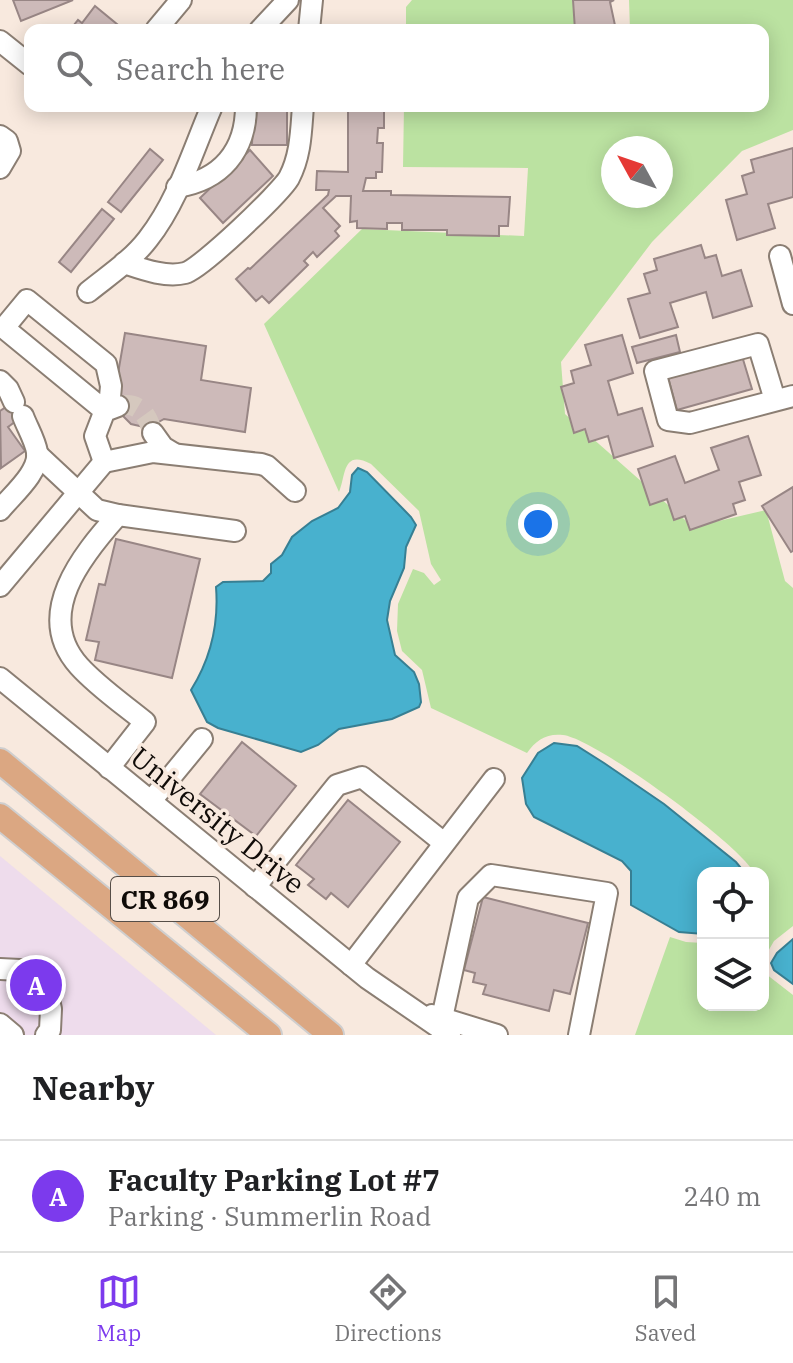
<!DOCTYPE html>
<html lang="en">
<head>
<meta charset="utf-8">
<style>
  :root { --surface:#fff; --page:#f2f2f2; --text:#202124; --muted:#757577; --line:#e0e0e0; --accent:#7c3aed }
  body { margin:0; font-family:"IBM Plex Serif",serif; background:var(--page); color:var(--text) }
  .controls { position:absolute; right:24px; bottom:24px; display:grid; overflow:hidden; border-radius:16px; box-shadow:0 4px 20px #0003 }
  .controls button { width:72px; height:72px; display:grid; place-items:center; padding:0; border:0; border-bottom:2px solid var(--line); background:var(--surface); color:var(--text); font:40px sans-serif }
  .compass { position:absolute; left:601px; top:136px; width:72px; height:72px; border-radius:50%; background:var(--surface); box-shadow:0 4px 20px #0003; rotate:310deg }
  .you { position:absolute; left:538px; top:524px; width:28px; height:28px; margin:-20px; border:6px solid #fff; border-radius:50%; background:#1a73e8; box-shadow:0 0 0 12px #1a73e833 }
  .badge { display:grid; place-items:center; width:52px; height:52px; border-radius:50%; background:var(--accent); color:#fff; font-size:26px; font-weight:700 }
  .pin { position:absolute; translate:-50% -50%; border:4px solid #fff; box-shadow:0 2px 8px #0006 }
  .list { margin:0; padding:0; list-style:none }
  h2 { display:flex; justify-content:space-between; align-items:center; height:104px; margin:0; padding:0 32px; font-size:34px }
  h2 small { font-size:26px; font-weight:400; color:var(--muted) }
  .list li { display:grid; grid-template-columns:52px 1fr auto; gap:24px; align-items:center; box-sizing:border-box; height:112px; padding:0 32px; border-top:2px solid var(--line) }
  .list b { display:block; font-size:30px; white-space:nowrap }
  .list p { margin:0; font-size:26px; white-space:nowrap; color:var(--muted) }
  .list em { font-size:26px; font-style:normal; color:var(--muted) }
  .icon { flex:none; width:44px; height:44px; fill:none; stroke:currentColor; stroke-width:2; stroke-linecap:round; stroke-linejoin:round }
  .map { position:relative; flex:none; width:793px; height:1035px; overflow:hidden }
  .search { position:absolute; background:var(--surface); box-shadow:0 4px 20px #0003; left:24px; right:24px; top:24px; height:88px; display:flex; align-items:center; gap:20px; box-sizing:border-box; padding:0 28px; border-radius:16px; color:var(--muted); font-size:30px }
  .sheet { height:216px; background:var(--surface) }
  nav { display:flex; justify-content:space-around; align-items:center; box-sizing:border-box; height:112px; border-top:2px solid var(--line); background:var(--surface); font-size:22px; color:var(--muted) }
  nav a { display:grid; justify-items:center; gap:4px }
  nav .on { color:var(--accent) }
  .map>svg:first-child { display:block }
  .education { fill:#eedcec }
  .green { fill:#bbe2a1; fill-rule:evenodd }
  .water { fill:#48b1ce; stroke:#377f93; stroke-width:2 }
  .building { fill:#cdbab9; stroke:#988685; stroke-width:2 }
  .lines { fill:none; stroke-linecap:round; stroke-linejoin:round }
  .minor-tunnel { stroke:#d5c8be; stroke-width:20; stroke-dasharray:20 10; stroke-linecap:butt }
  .minor-casing { stroke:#8b7e73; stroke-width:24 }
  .major-casing { stroke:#cfcece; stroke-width:28 }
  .minor { stroke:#fff; stroke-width:20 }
  .major { stroke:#dba782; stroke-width:24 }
  .labels { text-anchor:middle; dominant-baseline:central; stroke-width:7; stroke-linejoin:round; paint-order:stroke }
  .shield { fill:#f8e9de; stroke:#564e48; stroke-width:2 }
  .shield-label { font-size:26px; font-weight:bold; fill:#100b08 }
  .street-label { font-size:28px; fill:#100b08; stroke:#f8e9de }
</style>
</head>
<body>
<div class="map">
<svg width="793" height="1035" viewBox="0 0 793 1035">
  <rect width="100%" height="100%" fill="#f8e9de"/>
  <path class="education" d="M0,856L216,1035H0Z"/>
  <g class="green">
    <path d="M412,0H573L575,30H406V7Z"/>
    <path d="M629,0H793V130L742,151L652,242L561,362L565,414L693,527L766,510L785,581L793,588V926L774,941L763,960V873H754C741,845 594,738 563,735C547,733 536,740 527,753L431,708L422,670L402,651L397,631L398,604L413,569L424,573L434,585L441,580L431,564L419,511L371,464C342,449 346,476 339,492L264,324L362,229L524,236L528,168L403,167L404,106H763V30H630ZM613,148H661V196H613Z"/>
    <path d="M670,937L686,942L703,943V1005H763V963L766,974L793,995V1035H635Z"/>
  </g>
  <g class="water">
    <path d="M358,468L367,472L411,517L416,525L406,547L404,568L390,601L387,620L395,655L414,672L419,684L421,702L419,707L392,719L339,729L318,745L301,752L218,728L207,722L191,690C211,658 219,625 216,587L223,582L263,581L271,573V564L282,555L292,537L312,521L338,508L350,492L352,475Z"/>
    <path d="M554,743L577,746L604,763L664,804L736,862L745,873H703V934L679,932L631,905V871L622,861L534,817L526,804L522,778L538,753Z"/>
    <path d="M793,939V984L774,970L771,963L777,953Z"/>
  </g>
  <g class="building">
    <path d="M13,0H73L21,21Z"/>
    <path d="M573,0H614L610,2L616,30H575Z"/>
    <path d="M95,6L118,25L114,30H70L78,20L82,23Z"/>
    <path d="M253,106H287V145H252Z"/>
    <path d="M348,106H384V128H378L377,143H383L382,172H376V178H366L363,191H391V195L510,197L508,226H499V236L447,235V230H402V223H387V229L357,228V221L350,222L351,196H336L323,208L340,226L335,231L339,236L317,257L313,252L304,261L308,265L269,303L262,296L256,301L236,279L248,268L250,269L328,195L329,190H316L317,171L348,172Z"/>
    <path d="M793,148V197L768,204L775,228L737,240L726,200L747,194L742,176L754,172L751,160Z"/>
    <path d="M150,149L163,160L121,212L108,202Z"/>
    <path d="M250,150L273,176L223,223L200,198Z"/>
    <path d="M102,209L114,219L71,272L59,262Z"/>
    <path d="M701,245L705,258L716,255L722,276L741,270L752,306L713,318L706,292L670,303L678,327L640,338L628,299L650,293L644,274L657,270L654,259Z"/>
    <path d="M125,333L206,346L201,380L251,388L245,432L164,419L148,428L131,424L122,415L120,407L121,393L116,385Z"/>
    <path d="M622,335L633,373L608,381L618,415L642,408L653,446L614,458L608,436L589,442L585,429L574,433L561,387L574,383L571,371L591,365L585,345Z"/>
    <path d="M676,335L680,352L637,363L632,347Z"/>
    <path d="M742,356L752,389L677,410L668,377Z"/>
    <path d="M18,399L27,413L8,427L25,451L1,468L0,411Z"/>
    <path d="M748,436L761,475L739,482L745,500L733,504L736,514L690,530L685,516L674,520L667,499L650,505L638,469L675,456L685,483L719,470L711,448Z"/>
    <path d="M793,487V551L791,552L762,506Z"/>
    <path d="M116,539L200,559L172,678L95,660L99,642L86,640L99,584L105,585Z"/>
    <path d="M242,742L296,786L256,836L200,794Z"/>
    <path d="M348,800L400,842L348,907L331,893L326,899L308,885L314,879L296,865Z"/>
    <path d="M483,897L588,923L570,994L554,990L549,1011L483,994L486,985L473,982L475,973L464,970Z"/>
  </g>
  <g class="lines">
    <path class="minor-tunnel" d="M118,406C140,401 147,415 153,433"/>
    <g class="minor-casing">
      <g id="minor">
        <path d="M156,30L181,0"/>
        <path d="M260,30L288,0"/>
        <path d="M309,30L312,0"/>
        <path d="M0,41L30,65"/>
        <path d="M0,136L7,141L10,151L0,168"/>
        <path d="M177,187C221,180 246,151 246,106"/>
        <path d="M780,256L793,304"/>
        <path d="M124,263C142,269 166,278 185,273C201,269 280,193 289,178C301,155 301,131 303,106"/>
        <path d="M88,292C109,275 132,260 148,239C178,201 193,150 212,106"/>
        <path d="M0,381L8,389L14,402"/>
        <path d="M775,400L758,344L655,371L668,420L690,423L793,396"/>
        <path d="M153,433L163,447L173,453"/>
        <path d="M37,454L97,510L118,515"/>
        <path d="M104,462L95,436L110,397L111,386L106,364L27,300L4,328L105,411L118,406"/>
        <path d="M104,462L153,452L261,464L267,466L295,491"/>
        <path d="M0,510C12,495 40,472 37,452C35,440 27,427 23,416"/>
        <path d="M0,586L104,462"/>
        <path d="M0,678L367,978L450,1035"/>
        <path d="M109,768L145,722C123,704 98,687 79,666C33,615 82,555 118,515L235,531"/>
        <path d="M151,801L202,739"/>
        <path d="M255,887L337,785L362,777L444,843"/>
        <path d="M351,965L494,779"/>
        <path d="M0,969L20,970L48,995L51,1009L50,1030L46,1035"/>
        <path d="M432,1015L497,1035"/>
        <path d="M442,1018L468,898L491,875L607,893L579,1035"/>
        <path d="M0,1024L13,1035"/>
      </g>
    </g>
    <g class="major-casing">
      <g id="major">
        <path d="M0,761L331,1035"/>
        <path d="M0,816L269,1035"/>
      </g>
    </g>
    <use href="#minor" class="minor"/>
    <use href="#major" class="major"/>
  </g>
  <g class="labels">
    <rect class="shield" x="111" y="877" width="108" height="44" rx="6"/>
    <g class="shield-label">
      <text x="165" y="899">CR 869</text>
    </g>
    <g class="street-label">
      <text transform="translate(218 820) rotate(39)">University Drive</text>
    </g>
  </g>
</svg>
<div class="controls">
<button><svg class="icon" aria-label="locate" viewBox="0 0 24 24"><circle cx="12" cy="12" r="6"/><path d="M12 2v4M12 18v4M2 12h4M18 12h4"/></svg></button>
<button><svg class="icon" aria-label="layers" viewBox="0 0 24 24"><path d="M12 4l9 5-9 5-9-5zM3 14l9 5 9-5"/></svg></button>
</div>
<svg class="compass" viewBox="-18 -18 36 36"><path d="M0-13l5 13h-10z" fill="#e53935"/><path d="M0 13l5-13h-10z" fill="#757577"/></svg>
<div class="you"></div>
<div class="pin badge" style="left:36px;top:985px">A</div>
<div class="search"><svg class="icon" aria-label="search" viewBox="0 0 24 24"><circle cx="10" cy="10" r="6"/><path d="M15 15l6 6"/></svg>Search here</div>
</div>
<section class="sheet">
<h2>Nearby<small></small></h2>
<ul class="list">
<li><span class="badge">A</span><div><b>Faculty Parking Lot #7</b><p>Parking · Summerlin Road</p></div><em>240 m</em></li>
</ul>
</section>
<nav>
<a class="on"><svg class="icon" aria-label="map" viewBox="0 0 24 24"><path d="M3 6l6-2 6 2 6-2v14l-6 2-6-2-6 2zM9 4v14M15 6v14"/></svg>Map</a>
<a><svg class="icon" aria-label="directions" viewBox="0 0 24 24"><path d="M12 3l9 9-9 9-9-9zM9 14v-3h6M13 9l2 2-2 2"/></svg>Directions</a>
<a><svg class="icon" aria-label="saved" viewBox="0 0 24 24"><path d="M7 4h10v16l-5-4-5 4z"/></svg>Saved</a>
</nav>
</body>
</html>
